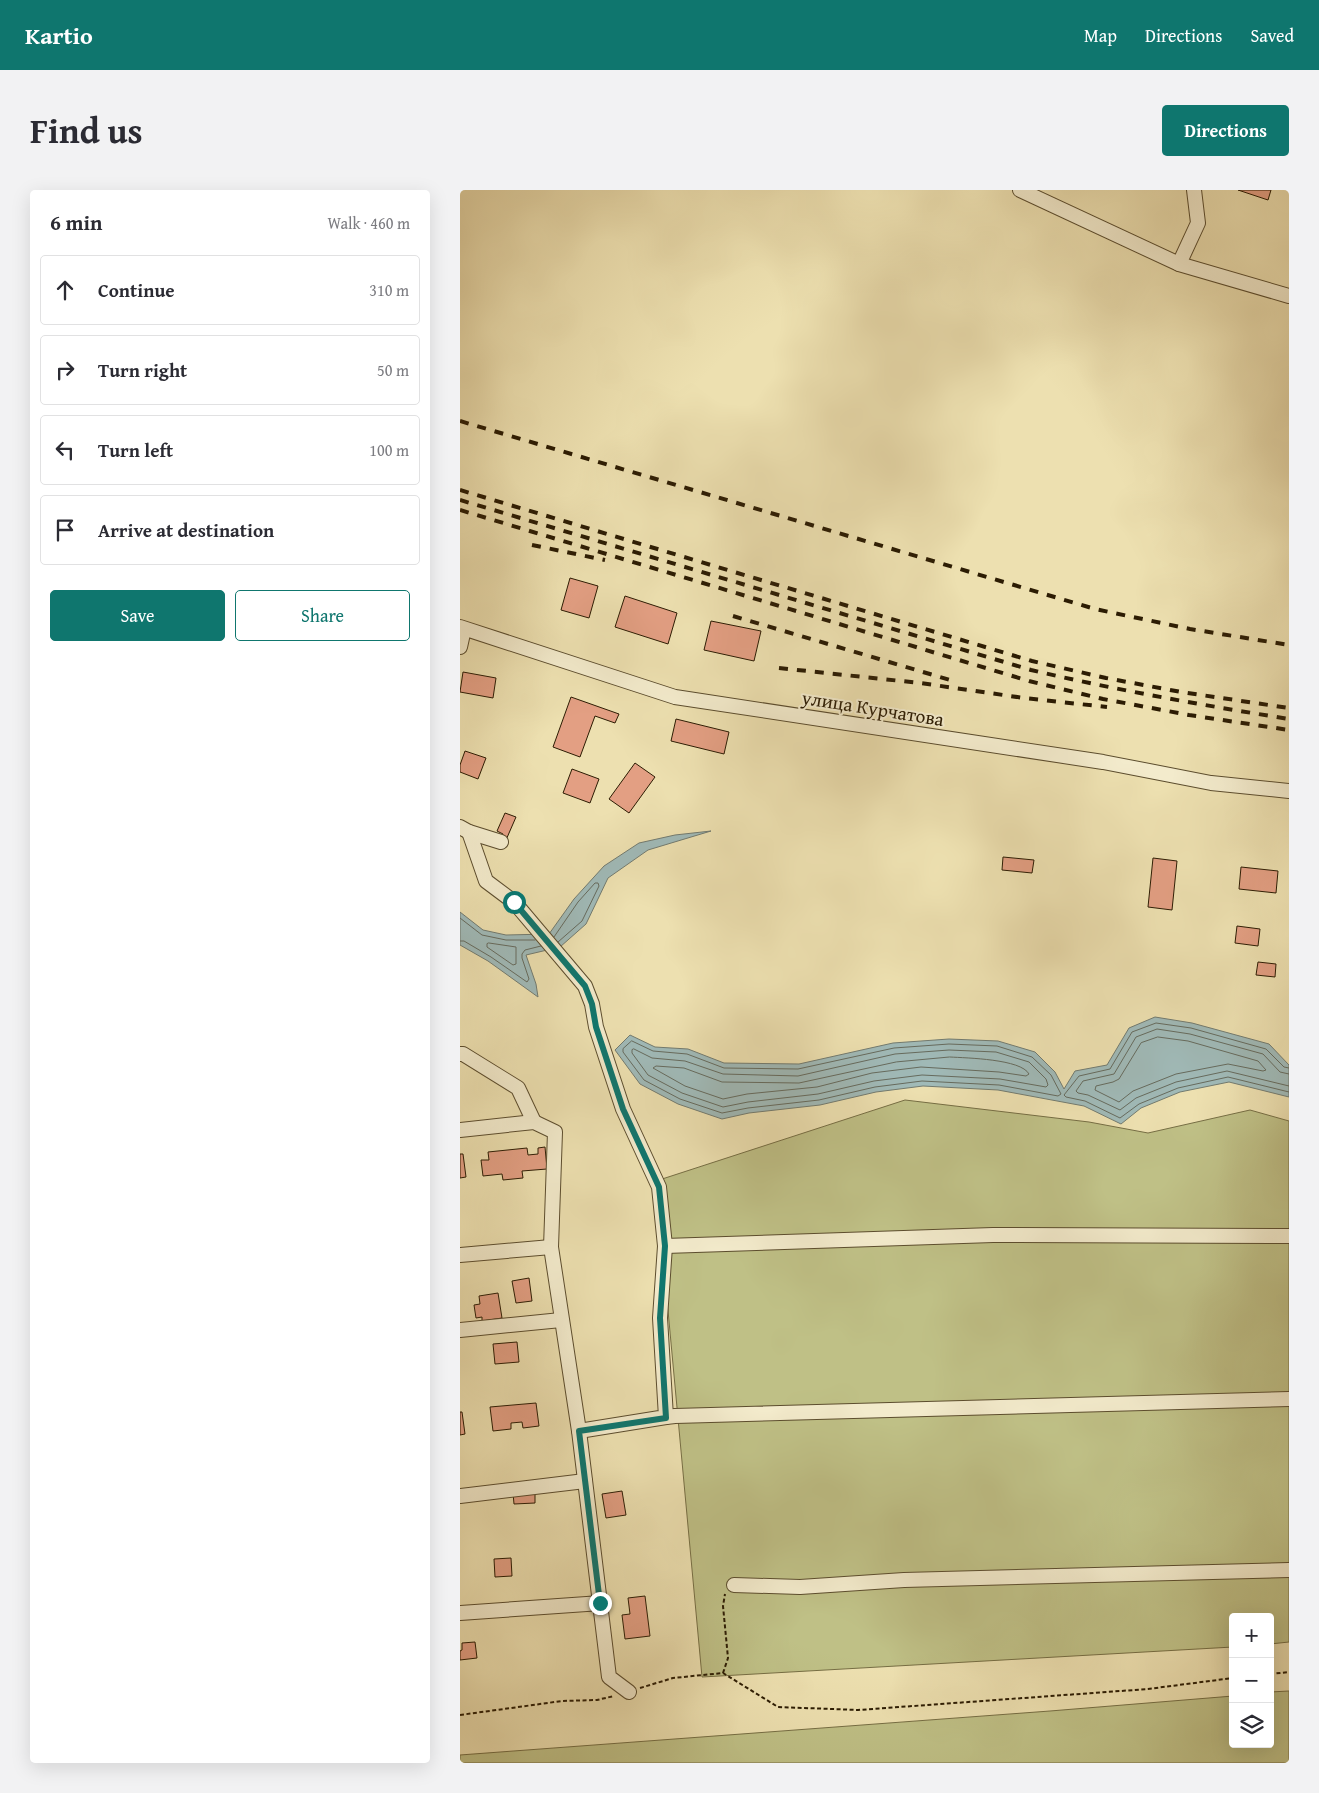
<!DOCTYPE html>
<html lang="en">
<head>
<meta charset="utf-8">
<style>
  :root { --surface:#fff; --page:#f2f2f3; --text:#2b2b33; --muted:#7c7c81; --line:#e1e1e2; --accent:#0f766e }
  body { margin:0; font-family:"Gentium Book Plus",serif; background:var(--page); color:var(--text) }
  .controls { position:absolute; right:15px; bottom:15px; display:grid; overflow:hidden; border-radius:5px; box-shadow:0 5px 20px #0002 }
  .controls button { width:45px; height:45px; display:grid; place-items:center; padding:0; border:0; border-bottom:1px solid var(--line); background:var(--surface); color:var(--text); font:25px sans-serif }
  .stop { position:absolute; width:15px; height:15px; margin:-11px; border:4px solid #0f766e; border-radius:50%; background:#fff }
  .stop.end { background:#0f766e; border-color:#fff; box-shadow:0 1px 5px #0008 }
  .list { margin:0; padding:0; list-style:none }
  h2 { display:flex; justify-content:space-between; align-items:center; height:65px; margin:0; padding:0 20px; font-size:21px }
  h2 small { font-size:16px; font-weight:400; color:var(--muted) }
  .list li { display:grid; grid-template-columns:32px 1fr auto; gap:15px; align-items:center; box-sizing:border-box; height:70px; margin:0 10px 10px; padding:0 10px; border:1px solid var(--line); border-radius:5px }
  .list b { display:block; font-size:19px; white-space:nowrap }
  .list em { font-size:16px; font-style:normal; color:var(--muted) }
  .actions { display:flex; gap:10px; padding:15px 20px }
  .actions a { flex:1; padding:11px 0; border:1px solid var(--accent); border-radius:5px; text-align:center; font-size:18px; color:var(--accent) }
  .actions .main { background:var(--accent); color:#fff }
  .icon { flex:none; width:28px; height:28px; fill:none; stroke:currentColor; stroke-width:2; stroke-linecap:round; stroke-linejoin:round }
  .map { position:relative; flex:none; width:829px; height:1573px; overflow:hidden; border-radius:5px }
  header { display:flex; align-items:center; gap:30px; box-sizing:border-box; height:70px; padding:0 25px; background:var(--accent); color:#fff }
  header strong { font-size:24px }
  nav { display:flex; gap:28px; margin-inline-start:auto; font-size:18px }
  .intro { display:flex; align-items:center; justify-content:space-between; box-sizing:border-box; height:120px; padding:0 30px }
  h1 { margin:0; font-size:35px }
  .button { padding:12px 22px; border-radius:5px; background:var(--accent); color:#fff; font-size:18px; font-weight:700 }
  main { display:flex; gap:30px; padding:0 30px }
  aside { flex:1; background:var(--surface); border-radius:5px; box-shadow:0 5px 20px #0002 }
  .map>svg:first-child { display:block }
  .green { fill:#bfc086; stroke:#766e44 }
  .water { fill:#a0bab8; stroke:#727b70 }
  .lines { fill:none; stroke-linecap:round; stroke-linejoin:round }
  .shore { stroke:#666b5e; stroke-width:1 }
  .building { fill:#e39f83; stroke:#2c1c03 }
  .minor-casing { stroke:#5c4d2e; stroke-width:16 }
  .path { stroke:#2c1c03; stroke-width:2; stroke-dasharray:4 2.5; stroke-linecap:butt }
  .minor { stroke:#f3ebcc; stroke-width:14 }
  .rail { stroke:#2c1c03; stroke-width:4; stroke-dasharray:9 9; stroke-linecap:butt }
  .route { stroke:#0f766e; stroke-width:6 }
  .labels { text-anchor:middle; dominant-baseline:central; stroke-width:4; stroke-linejoin:round; paint-order:stroke }
  .street-label { font-size:19px; fill:#2c1c03; stroke:#f3ebcc }
</style>
</head>
<body>
<header>
<strong>Kartio</strong>
<nav><a>Map</a><a>Directions</a><a>Saved</a></nav>
</header>
<div class="intro"><h1>Find us</h1><a class="button">Directions</a></div>
<main>
<aside>
<h2>6 min<small>Walk · 460 m</small></h2>
<ul class="list">
<li><svg class="icon" aria-label="ahead" viewBox="0 0 24 24"><path d="M12 20V5M6 11l6-6 6 6"/></svg><div><b>Continue</b></div><em>310 m</em></li>
<li><svg class="icon" aria-label="right" viewBox="0 0 24 24"><path d="M7 20v-9h11M14 6l5 5-5 5"/></svg><div><b>Turn right</b></div><em>50 m</em></li>
<li><svg class="icon" aria-label="left" viewBox="0 0 24 24"><path d="M17 20v-9H6M10 6l-5 5 5 5"/></svg><div><b>Turn left</b></div><em>100 m</em></li>
<li><svg class="icon" aria-label="arrive" viewBox="0 0 24 24"><path d="M6 21V4h12l-3 4 3 4H6"/></svg><div><b>Arrive at destination</b></div></li>
</ul>
<div class="actions"><a class="main">Save</a><a>Share</a></div>
</aside>
<div class="map">
<svg width="829" height="1573" viewBox="0 0 829 1573">
  <rect width="100%" height="100%" fill="#ede0b0"/>
  <filter id="stains"><feTurbulence type="fractalNoise" baseFrequency=".004" numOctaves="4"/><feColorMatrix values="0 0 0 0 .2 0 0 0 0 .09 0 0 0 0 .02 0 0 0 .5 -.17"/></filter>
  <radialGradient id="worn" r=".72"><stop offset=".6" stop-color="#630" stop-opacity="0"/><stop offset="1" stop-color="#630" stop-opacity=".3"/></radialGradient>
  <g class="green">
    <path d="M445,910L629,932L688,943L790,920L829,931V1452L810,1454V1427H773V1457L242,1487L196,991Z"/>
    <path d="M829,1501V1573H0V1565L590,1521L773,1506V1554H810V1502Z"/>
  </g>
  <g class="water">
    <path d="M251,641L188,660L148,688L126,734L100,757L66,765L76,794L78,807L28,771L0,755V722L23,740L46,745L89,744L114,709L144,676L179,653L215,645Z"/>
    <path d="M695,827L732,833L809,854L829,875V907L769,892L720,902L681,918L661,934L624,916L538,900L463,896L416,902L360,915L289,923L262,929L218,914L180,894L155,860L170,845L195,857L228,859L264,873L339,874L433,853L489,849L538,851L575,862L595,882L604,899L615,881L647,875L669,838Z"/>
  </g>
  <g class="lines">
    <g class="shore">
      <path d="M0,728L22,745L46,750H75"/>
      <path d="M94,747L118,712L135,693H138L139,696L122,731L98,752"/>
      <path d="M0,751H4L31,767L67,792L69,789L62,768V764L65,760L81,756"/>
      <path d="M29,753L56,757V774L53,775L27,757V754Z"/>
      <path d="M698,847L728,851L798,871L806,880L803,881L768,874L716,884L673,901L659,912L635,900L636,896L653,892L659,889L681,853Z"/>
      <path d="M172,851L193,861L227,864L264,878L338,879L434,858L489,854L537,856L572,867L591,885L601,904L598,906L539,895L462,891L415,897L359,910L288,918L262,923L220,909L184,890L163,862V859Z"/>
      <path d="M174,859L192,868L225,871L263,884L338,886L435,864L489,860L536,862L569,872L586,889L588,895L586,897L540,889L462,885L414,891L358,904L288,912L263,917L222,903L188,885L172,863V860Z"/>
      <path d="M490,867C507,868 561,869 569,884L566,886L539,882L461,877L412,883L357,897L287,904L263,909L225,896L193,878L196,876L224,878L262,892L339,893L436,872Z"/>
      <path d="M829,878L824,877L806,859L731,838L696,833L672,842L650,879L619,886L604,905L606,907L625,911L660,928L679,914L718,898L768,887L829,902"/>
      <path d="M829,884L820,882L803,864L730,844L697,839L676,847L654,884L623,891L616,901L618,903L628,905L660,920L676,908L716,892L767,881L829,896"/>
    </g>
  </g>
  <g class="building">
    <path d="M778,0H811L808,10Z"/>
    <path d="M110,388L138,396L129,428L101,420Z"/>
    <path d="M165,406L217,423L208,454L155,437Z"/>
    <path d="M251,431L301,441L294,471L244,460Z"/>
    <path d="M3,482L36,488L33,508L0,502Z"/>
    <path d="M111,507L159,524L155,533L135,526L120,567L93,557Z"/>
    <path d="M216,529L269,542L264,564L211,551Z"/>
    <path d="M5,561L26,568L18,589L0,582V575Z"/>
    <path d="M175,573L195,587L169,623L149,609Z"/>
    <path d="M112,579L139,589L130,613L103,603Z"/>
    <path d="M45,623L56,627L46,650L41,648L43,644L37,641Z"/>
    <path d="M543,667L574,670L572,683L542,680Z"/>
    <path d="M693,668L717,671L712,720L688,717Z"/>
    <path d="M781,677L818,681L816,703L779,699Z"/>
    <path d="M777,736L800,739L798,756L775,753Z"/>
    <path d="M798,772L816,774L815,787L796,785Z"/>
    <path d="M85,957L87,979L62,981L63,988L43,990L42,984L23,986L21,970H29L28,962L67,958L68,965L78,964V958Z"/>
    <path d="M0,964H3L6,987L0,988Z"/>
    <path d="M69,1088L72,1111L56,1113L52,1091Z"/>
    <path d="M38,1103L42,1128L22,1131V1127L16,1128L14,1115L20,1114L19,1106Z"/>
    <path d="M57,1152L59,1172L35,1174L33,1154Z"/>
    <path d="M76,1213L79,1236L63,1238L62,1232L51,1233V1239L33,1241L30,1217Z"/>
    <path d="M0,1222H2L5,1244L0,1245Z"/>
    <path d="M162,1301L166,1325L146,1328L142,1304Z"/>
    <path d="M75,1302V1313L54,1314L53,1303Z"/>
    <path d="M51,1368L52,1386L35,1387L34,1369Z"/>
    <path d="M185,1406L190,1446L165,1449L162,1425L170,1424L168,1408Z"/>
    <path d="M15,1452L17,1468L0,1470V1461L2,1460V1453Z"/>
  </g>
  <g class="lines">
    <g class="minor-casing">
      <g id="minor">
        <path d="M560,0L719,74L829,106"/>
        <path d="M719,74L738,33L734,0"/>
        <path d="M0,437L215,507L643,572L751,593L829,601"/>
        <path d="M0,457L4,439"/>
        <path d="M0,637L9,642L41,652"/>
        <path d="M9,642L26,691L54,712L125,796L132,814L136,837L163,919L199,997L205,1056L200,1128L206,1227L119,1241"/>
        <path d="M0,864H3L58,898L74,932"/>
        <path d="M0,940L74,932L95,942L91,1057L119,1241L149,1487L169,1502"/>
        <path d="M205,1056L533,1045L829,1046"/>
        <path d="M0,1065L91,1057"/>
        <path d="M0,1140L101,1130"/>
        <path d="M206,1227L215,1226L829,1209"/>
        <path d="M0,1306L125,1291"/>
        <path d="M274,1395L340,1397L444,1390L829,1380"/>
        <path d="M0,1423L141,1413"/>
      </g>
    </g>
    <g class="path">
      <path d="M263,1483L268,1468L263,1416L265,1404"/>
      <path d="M810,1484L829,1482"/>
      <path d="M180,1498L213,1488L263,1483L318,1517L398,1520L688,1499L773,1488"/>
      <path d="M0,1525L102,1511L137,1510L154,1506"/>
    </g>
    <use href="#minor" class="minor"/>
    <g class="rail">
      <path d="M0,231L635,419L730,439L829,455"/>
      <path d="M0,300L572,471L646,488L721,502L829,518"/>
      <path d="M0,310L571,480C656,500 742,515 829,529"/>
      <path d="M0,320L569,491L643,509L729,525L829,540"/>
      <path d="M72,355L145,370"/>
      <path d="M273,426L497,492"/>
      <path d="M319,478L460,493L564,508L647,517"/>
    </g>
  </g>
  <g class="lines">
    <path class="route" d="M54,712L125,796L132,814L136,837L163,919L199,997L205,1056L200,1128L206,1228L119,1241L140,1413"/>
  </g>
  <g class="labels">
    <g class="street-label">
      <text transform="translate(413 518) rotate(9)">улица Курчатова</text>
    </g>
  </g>
  <rect width="100%" height="100%" filter="url(#stains)"/>
  <rect width="100%" height="100%" fill="url(#worn)"/>
</svg>
<div class="controls">
<button>+</button>
<button>−</button>
<button><svg class="icon" aria-label="layers" viewBox="0 0 24 24"><path d="M12 4l9 5-9 5-9-5zM3 14l9 5 9-5"/></svg></button>
</div>
<div class="stop" style="left:54px;top:712px"></div>
<div class="stop end" style="left:140px;top:1413px"></div>
</div>
</main>
</body>
</html>
